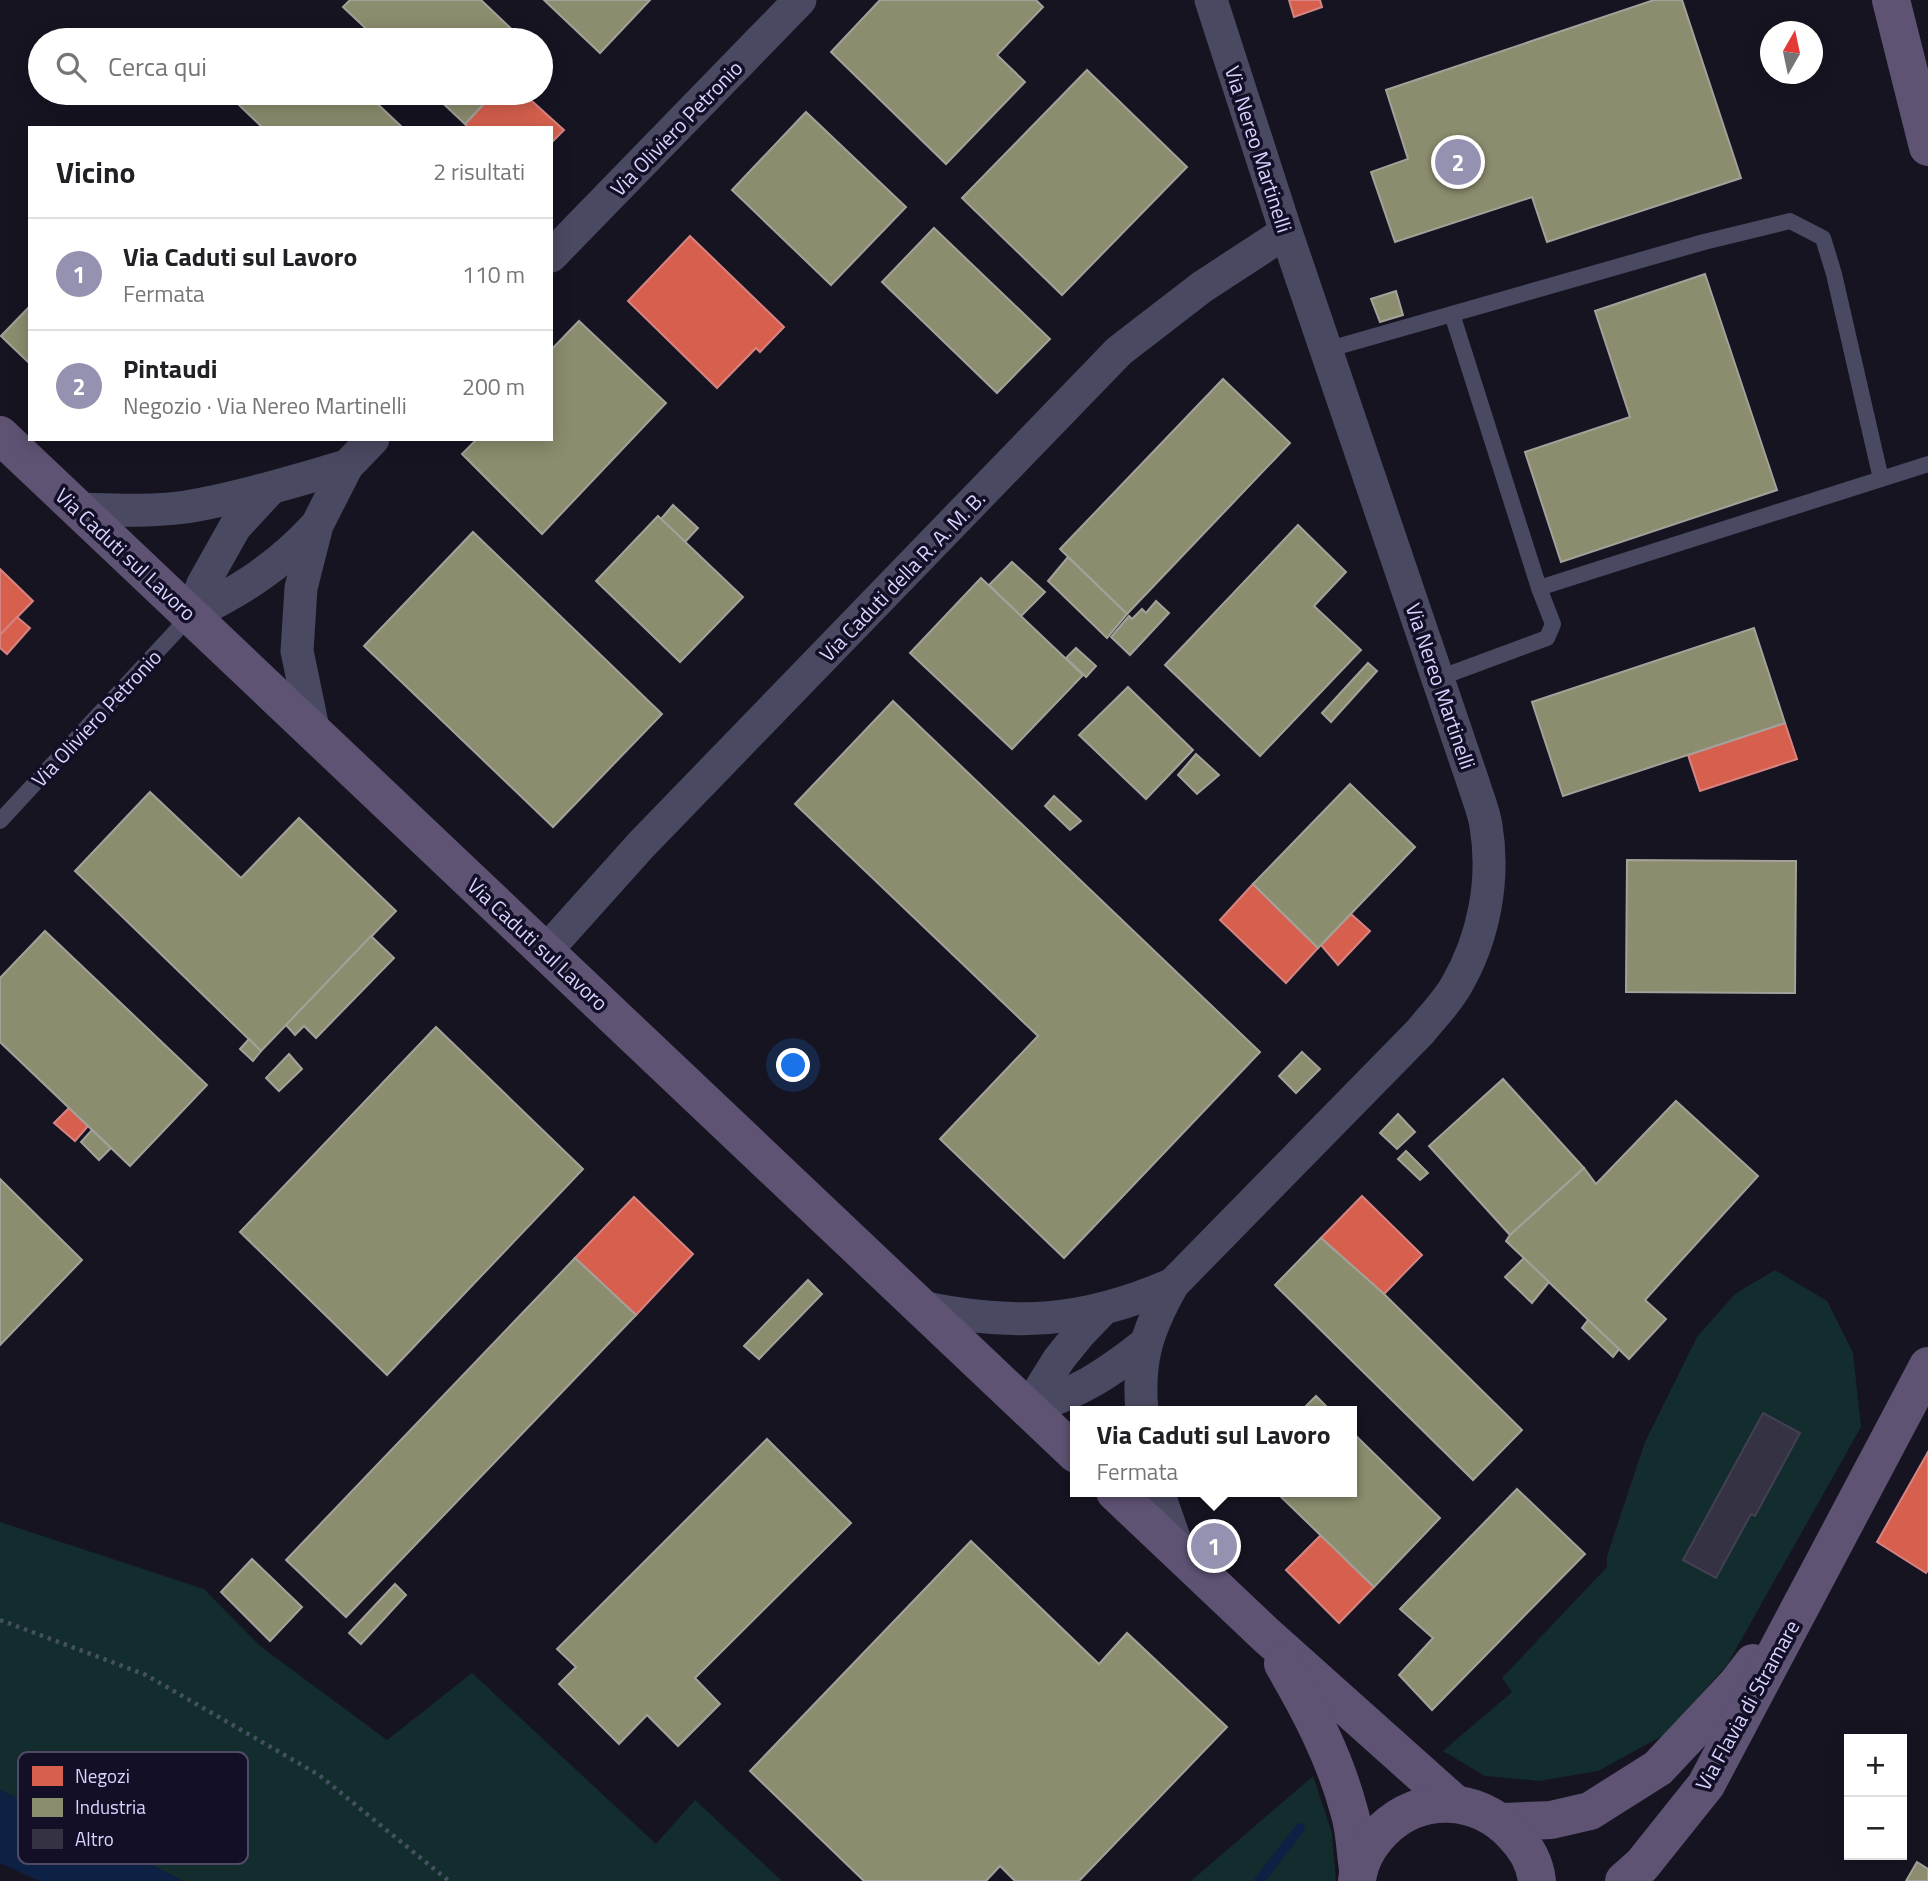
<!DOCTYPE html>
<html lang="it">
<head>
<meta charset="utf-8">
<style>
  :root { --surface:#fff; --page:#f2f2f2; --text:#202124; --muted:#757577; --line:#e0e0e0; --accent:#9591b1 }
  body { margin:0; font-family:"Titillium Web",sans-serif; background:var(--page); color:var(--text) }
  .controls { position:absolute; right:21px; bottom:21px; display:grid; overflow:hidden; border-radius:0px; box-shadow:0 4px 18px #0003 }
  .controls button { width:63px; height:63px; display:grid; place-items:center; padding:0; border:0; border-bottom:2px solid var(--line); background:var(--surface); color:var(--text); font:35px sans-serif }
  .compass { position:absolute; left:1760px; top:21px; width:63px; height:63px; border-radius:50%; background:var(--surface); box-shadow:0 4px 18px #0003; rotate:9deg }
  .you { position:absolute; left:794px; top:1066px; width:24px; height:24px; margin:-18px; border:5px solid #fff; border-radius:50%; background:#1a73e8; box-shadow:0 0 0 10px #1a73e833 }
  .badge { display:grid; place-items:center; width:46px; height:46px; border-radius:50%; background:var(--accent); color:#fff; font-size:23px; font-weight:700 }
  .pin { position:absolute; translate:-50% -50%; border:4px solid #fff; box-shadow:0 2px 7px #0006 }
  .popup { position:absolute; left:1070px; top:1406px; width:287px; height:91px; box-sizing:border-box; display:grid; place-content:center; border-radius:0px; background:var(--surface); filter:drop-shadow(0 2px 5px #0005); font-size:23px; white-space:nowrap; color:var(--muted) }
  .popup b { font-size:26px; color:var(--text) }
  .popup::after { content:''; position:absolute; left:50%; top:100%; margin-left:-14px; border:14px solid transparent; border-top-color:var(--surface) }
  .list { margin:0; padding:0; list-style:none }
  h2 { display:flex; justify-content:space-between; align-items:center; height:91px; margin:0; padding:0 28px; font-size:30px }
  h2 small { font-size:23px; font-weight:400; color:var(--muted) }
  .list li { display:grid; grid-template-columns:46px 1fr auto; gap:21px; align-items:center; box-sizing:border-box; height:112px; padding:0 28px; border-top:2px solid var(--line) }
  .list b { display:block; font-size:26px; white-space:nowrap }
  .list p { margin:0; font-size:23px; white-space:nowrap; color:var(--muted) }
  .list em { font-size:23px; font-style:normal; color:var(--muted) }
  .icon { flex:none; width:38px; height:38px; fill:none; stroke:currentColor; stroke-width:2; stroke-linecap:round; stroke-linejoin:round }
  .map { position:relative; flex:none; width:1928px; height:1881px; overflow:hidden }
  .search { position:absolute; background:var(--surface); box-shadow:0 4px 18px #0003; left:28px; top:28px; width:525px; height:77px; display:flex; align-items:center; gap:18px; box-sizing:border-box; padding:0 24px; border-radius:38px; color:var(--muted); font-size:26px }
  .panel { position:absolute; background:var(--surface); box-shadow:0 4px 18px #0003; left:28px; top:126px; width:525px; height:315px; border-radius:0px }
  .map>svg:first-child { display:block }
  .green { fill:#132c2d }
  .water { fill:#0d2144 }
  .shops { fill:#d6604d; stroke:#d78382; stroke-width:2 }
  .industry { fill:#8c8c6e; stroke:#a3a29a; stroke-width:2 }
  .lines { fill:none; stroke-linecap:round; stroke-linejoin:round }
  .stream { stroke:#0d2144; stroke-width:10 }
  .building { fill:#343243; stroke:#433f54; stroke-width:2 }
  .path { stroke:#44505f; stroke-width:4.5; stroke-dasharray:3.5 5; stroke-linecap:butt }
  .service { stroke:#4a4962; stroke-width:16 }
  .minor { stroke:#4a4962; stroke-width:33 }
  .primary { stroke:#5e5373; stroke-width:38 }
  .labels { text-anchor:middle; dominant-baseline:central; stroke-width:7; stroke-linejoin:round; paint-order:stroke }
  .street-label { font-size:21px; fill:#d9d4ff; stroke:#130f26 }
  .key { fill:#130f26; stroke:#4e4a67; stroke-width:2 }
  .key-label { font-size:19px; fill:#d9d4ff }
</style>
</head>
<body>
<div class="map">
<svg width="1928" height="1881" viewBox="0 0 1928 1881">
  <rect width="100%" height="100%" fill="#161421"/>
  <g class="green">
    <path d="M1775,1270L1827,1301L1853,1353L1861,1427L1727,1665L1664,1735L1598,1771L1539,1781L1485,1776L1443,1751L1512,1692L1502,1678L1607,1567V1556L1645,1442L1697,1337L1735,1294Z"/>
    <path d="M0,1522L204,1589L260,1646L387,1740L472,1673L656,1844L695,1800L782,1881H183L0,1790Z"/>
    <path d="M1313,1776L1332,1833L1336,1881H1191Z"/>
  </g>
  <path class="water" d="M0,1790L172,1875L183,1881H39L0,1863Z"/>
  <g class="shops">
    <path d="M1289,0H1320L1322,7L1294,17Z"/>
    <path d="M494,93H523L564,130L551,143V128H469L465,124Z"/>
    <path d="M690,236L784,327L760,352L756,348L717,388L628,301Z"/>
    <path d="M0,569L33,601L0,635Z"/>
    <path d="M17,617L30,628L7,654L0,648V635Z"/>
    <path d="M1785,723L1797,759L1700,791L1688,755Z"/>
    <path d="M1253,884L1318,948L1286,983L1220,920Z"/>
    <path d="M1351,914L1370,931L1338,965L1321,945Z"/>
    <path d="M69,1108L88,1126L75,1141L54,1123Z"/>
    <path d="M1362,1196L1422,1255L1384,1294L1321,1238Z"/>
    <path d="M634,1197L693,1254L636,1315L575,1258Z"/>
    <path d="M1928,1452V1570L1926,1573L1877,1542Z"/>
    <path d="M1321,1535L1374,1587L1339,1623L1286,1570Z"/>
  </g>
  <g class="industry">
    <path d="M350,0H481L523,40H378L343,7Z"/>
    <path d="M544,0H650L600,53Z"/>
    <path d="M880,0H1036L1043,7L997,55L1025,82L946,164L831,52Z"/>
    <path d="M1654,0H1682L1741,178L1547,242L1532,197L1395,242L1371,172L1408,159L1386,90Z"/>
    <path d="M1087,70L1187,167L1062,295L962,198Z"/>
    <path d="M250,93H366L403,128H263L239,105Z"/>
    <path d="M432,93H494L465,124Z"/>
    <path d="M806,112L906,207L831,285L732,190Z"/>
    <path d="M934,228L1050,339L997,393L882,282Z"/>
    <path d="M1705,274L1777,490L1561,562L1525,452L1630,417L1595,311Z"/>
    <path d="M1396,291L1403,315L1380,322L1371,299Z"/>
    <path d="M30,306V364L1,336Z"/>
    <path d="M579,321L666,403L542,534L462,454L477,439H551V350Z"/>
    <path d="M1223,379L1290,443L1127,614L1060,549Z"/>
    <path d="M673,505L698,528L685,542L661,519Z"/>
    <path d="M658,516L743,597L680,662L596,581Z"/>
    <path d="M1298,525L1346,572L1314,606L1361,650L1260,756L1165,665Z"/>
    <path d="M473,532L662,714L553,827L364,646Z"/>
    <path d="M1068,557L1127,614L1107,638L1048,581Z"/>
    <path d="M1012,562L1045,592L1021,616L989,585Z"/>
    <path d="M981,578L1083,675L1012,749L910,653Z"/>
    <path d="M1156,601L1169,613L1130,655L1111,637L1129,616L1132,619L1142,609L1146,613Z"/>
    <path d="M1754,628L1785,723L1563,796L1532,702Z"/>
    <path d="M1076,648L1096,666L1086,677L1066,658Z"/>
    <path d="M1368,663L1377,671L1331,722L1322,713Z"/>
    <path d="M1128,687L1193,750L1146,799L1079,735Z"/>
    <path d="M893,701L1260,1052L1064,1258L940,1139L1038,1036L795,804Z"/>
    <path d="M1196,754L1219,775L1197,794L1178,775Z"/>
    <path d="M1350,784L1415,847L1318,948L1253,884Z"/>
    <path d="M150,792L241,878L299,818L396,911L261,1051L75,871Z"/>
    <path d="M1054,796L1081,821L1070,830L1045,806Z"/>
    <path d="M1627,860L1796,861L1795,993L1626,992Z"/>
    <path d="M45,931L207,1085L130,1166L0,1042V978Z"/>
    <path d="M371,936L394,958L316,1038L304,1026L295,1035L286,1025Z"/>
    <path d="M436,1027L583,1169L387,1375L240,1232Z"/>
    <path d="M249,1039L261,1051L253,1061L240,1049Z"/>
    <path d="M1302,1052L1320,1069L1296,1093L1279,1076Z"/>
    <path d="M289,1054L302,1069L279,1091L266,1078Z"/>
    <path d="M1503,1079L1584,1168L1510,1235L1429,1146Z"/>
    <path d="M1676,1101L1758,1176L1645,1300L1666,1319L1629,1359L1506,1241L1510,1235L1584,1168L1596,1184Z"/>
    <path d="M1398,1114L1415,1132L1397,1149L1380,1133Z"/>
    <path d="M92,1130L111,1148L99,1160L81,1142Z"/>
    <path d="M1406,1151L1428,1173L1420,1180L1398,1159Z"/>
    <path d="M0,1179L82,1260L0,1345Z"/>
    <path d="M1321,1238L1384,1294L1522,1430L1473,1480L1275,1285Z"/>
    <path d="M575,1258L636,1315L346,1617L286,1560Z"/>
    <path d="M1524,1258L1549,1282L1532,1303L1505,1277Z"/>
    <path d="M808,1280L822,1294L759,1359L744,1346Z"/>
    <path d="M1588,1320L1619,1349L1613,1357L1582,1328Z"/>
    <path d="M1316,1396L1331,1411H1301Z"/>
    <path d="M1352,1432L1440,1518L1374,1587L1276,1492H1352Z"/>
    <path d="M767,1439L851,1523L695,1678L720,1704L678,1746L647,1715L619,1744L559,1684L576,1667L557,1649Z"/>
    <path d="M1517,1489L1585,1554L1432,1710L1399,1675L1433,1638L1400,1609Z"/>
    <path d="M971,1541L1099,1664L1127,1633L1227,1727L1079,1881H1015L1000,1866L986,1881H864L750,1771Z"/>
    <path d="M252,1559L302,1607L270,1641L221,1592Z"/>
    <path d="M395,1584L406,1595L361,1644L349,1633Z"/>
    <path d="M1917,1862L1928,1869V1881H1906Z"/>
  </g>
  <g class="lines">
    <path class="stream" d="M1259,1881L1300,1828"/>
  </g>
  <path class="building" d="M1763,1413L1800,1433L1755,1516L1751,1514L1716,1578L1683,1560Z"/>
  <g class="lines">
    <path class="path" d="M0,1620L146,1675L319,1775L449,1881"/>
    <g class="service">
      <path d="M1452,314L1539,588"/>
      <path d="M1326,350L1704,242L1790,221L1823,238L1834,274L1881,479"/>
      <path d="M1439,678L1547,638L1553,624L1539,588L1928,464"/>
      <path d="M0,821L191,615"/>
    </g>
    <g class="minor">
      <path d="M551,256L800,0"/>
      <path d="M271,488L235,527L203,584L191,615C241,590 277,568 315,527"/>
      <path d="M78,509C114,510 150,512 186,507C240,498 294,481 347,466"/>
      <path d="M314,733L297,651L301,588L317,525L347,466L373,439"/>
      <path d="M545,952L641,845L1119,351L1202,287L1286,232"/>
      <path d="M920,1307C1015,1327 1084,1323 1173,1284"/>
      <path d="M1028,1409C1077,1393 1105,1376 1145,1344"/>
      <path d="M1028,1409L1059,1359L1080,1333L1103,1309"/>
      <path d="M1142,1411C1137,1360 1148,1328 1173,1284L1420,1032C1432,1017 1447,1002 1456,986C1484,938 1495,880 1486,826C1484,812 1478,798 1474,785L1286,232L1211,0"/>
      <path d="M1158,1492L1179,1552"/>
    </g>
    <g class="primary">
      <path d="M1891,0L1928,147"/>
      <path d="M0,435L1076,1454"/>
      <path d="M1115,1492L1266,1635L1454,1803"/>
      <path d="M1283,1664C1310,1710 1335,1758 1349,1811C1355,1829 1355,1850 1358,1869"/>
      <path d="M1503,1822L1551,1820L1590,1811L1658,1768L1736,1685L1753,1663"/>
      <path d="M1357,1881C1359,1861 1369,1844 1383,1830C1421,1793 1477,1796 1513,1834C1526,1847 1535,1863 1537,1881"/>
      <path d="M1624,1881L1642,1865L1706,1785L1928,1366"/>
    </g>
  </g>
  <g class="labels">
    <g class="street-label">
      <text transform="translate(676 128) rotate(-46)">Via Oliviero Petronio</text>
      <text transform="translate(1259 149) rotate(72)">Via Nereo Martinelli</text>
      <text transform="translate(126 554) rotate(43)">Via Caduti sul Lavoro</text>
      <text transform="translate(902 576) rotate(-46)">Via Caduti della R. A. M. B.</text>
      <text transform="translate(1441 686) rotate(71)">Via Nereo Martinelli</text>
      <text transform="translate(96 718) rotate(-47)">Via Oliviero Petronio</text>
      <text transform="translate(538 944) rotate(43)">Via Caduti sul Lavoro</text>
      <text transform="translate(1747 1705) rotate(-61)">Via Flavia di Stramare</text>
    </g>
  </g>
  <rect x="18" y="1752" width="230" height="112" rx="10" class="key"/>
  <rect x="32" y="1766" width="31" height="20" fill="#d6604d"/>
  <rect x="32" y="1798" width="31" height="19" fill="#8c8c6e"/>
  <rect x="32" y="1829" width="31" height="20" fill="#343243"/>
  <g class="key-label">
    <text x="75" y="1783">Negozi</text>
    <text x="75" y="1814">Industria</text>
    <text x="75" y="1846">Altro</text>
  </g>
</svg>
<div class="controls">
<button>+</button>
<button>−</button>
</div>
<svg class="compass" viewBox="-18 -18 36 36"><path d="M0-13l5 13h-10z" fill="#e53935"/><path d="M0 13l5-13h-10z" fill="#757577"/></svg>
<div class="you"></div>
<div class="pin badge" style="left:1214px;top:1546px">1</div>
<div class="popup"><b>Via Caduti sul Lavoro</b>Fermata</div>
<div class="pin badge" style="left:1458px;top:162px">2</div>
<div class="search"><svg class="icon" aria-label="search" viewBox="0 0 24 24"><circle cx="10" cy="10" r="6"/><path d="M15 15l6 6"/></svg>Cerca qui</div>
<section class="panel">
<h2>Vicino<small>2 risultati</small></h2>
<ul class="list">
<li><span class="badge">1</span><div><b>Via Caduti sul Lavoro</b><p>Fermata</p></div><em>110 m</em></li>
<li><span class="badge">2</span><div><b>Pintaudi</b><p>Negozio · Via Nereo Martinelli</p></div><em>200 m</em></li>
</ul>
</section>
</div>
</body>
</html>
